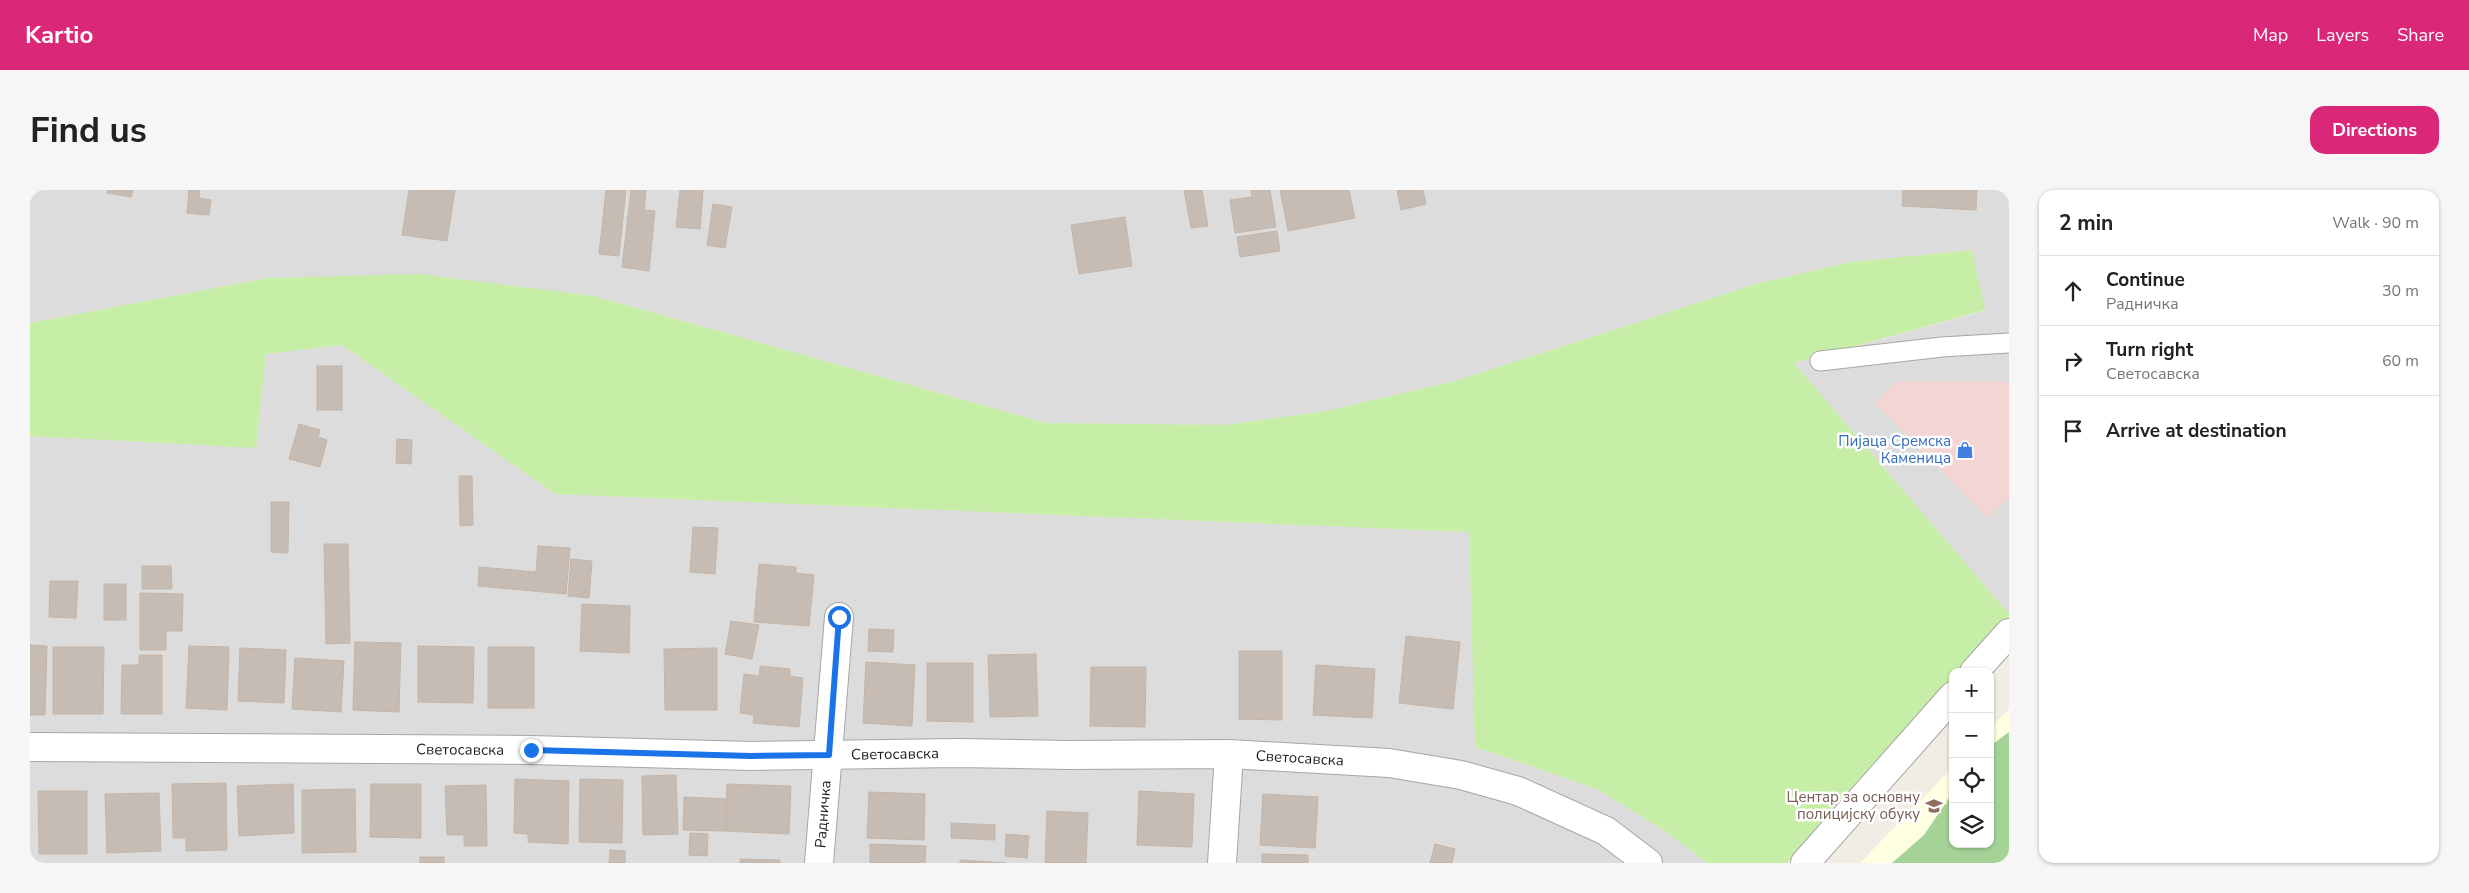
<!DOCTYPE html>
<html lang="en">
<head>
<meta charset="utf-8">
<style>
  :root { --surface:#fff; --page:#f6f6f6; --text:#222; --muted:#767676; --line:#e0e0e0; --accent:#db2777 }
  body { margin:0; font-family:"Nunito Sans",sans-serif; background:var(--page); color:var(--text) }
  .controls { position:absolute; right:15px; bottom:15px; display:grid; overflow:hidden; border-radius:10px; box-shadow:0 1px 4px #0004 }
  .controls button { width:45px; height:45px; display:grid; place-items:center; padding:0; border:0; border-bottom:1px solid var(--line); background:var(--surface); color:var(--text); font:25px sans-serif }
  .stop { position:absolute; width:15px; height:15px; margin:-11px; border:4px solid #1a73e8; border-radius:50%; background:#fff }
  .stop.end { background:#1a73e8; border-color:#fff; box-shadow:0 1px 5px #0008 }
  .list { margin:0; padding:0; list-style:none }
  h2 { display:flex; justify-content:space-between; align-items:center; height:65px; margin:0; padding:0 20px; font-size:21px }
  h2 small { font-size:16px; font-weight:400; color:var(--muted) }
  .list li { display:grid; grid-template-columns:32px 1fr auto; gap:15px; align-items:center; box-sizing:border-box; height:70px; padding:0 20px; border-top:1px solid var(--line) }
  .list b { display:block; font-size:19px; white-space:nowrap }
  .list p { margin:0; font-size:16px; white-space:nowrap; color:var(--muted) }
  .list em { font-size:16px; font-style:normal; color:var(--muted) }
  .icon { flex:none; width:28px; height:28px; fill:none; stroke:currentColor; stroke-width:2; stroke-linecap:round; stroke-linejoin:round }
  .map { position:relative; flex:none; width:1979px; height:673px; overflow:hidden; border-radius:15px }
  header { display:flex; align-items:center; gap:30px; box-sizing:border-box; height:70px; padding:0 25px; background:var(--accent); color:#fff }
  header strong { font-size:24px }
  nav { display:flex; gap:28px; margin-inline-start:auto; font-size:18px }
  .intro { display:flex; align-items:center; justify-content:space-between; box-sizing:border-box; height:120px; padding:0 30px }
  h1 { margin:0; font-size:35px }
  .button { padding:12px 22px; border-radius:15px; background:var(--accent); color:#fff; font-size:18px; font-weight:700 }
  main { display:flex; gap:30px; padding:0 30px }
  aside { flex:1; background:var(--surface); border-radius:15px; box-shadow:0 1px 4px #0004 }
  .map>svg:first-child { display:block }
  .residential { fill:#dddcdc }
  .commercial { fill:#f3d6d3 }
  .education { fill:#feffe0 }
  .grass { fill:#c7eea7 }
  .forest { fill:#a5d397 }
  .building { fill:#c6bcb4; stroke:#c4b4a6 }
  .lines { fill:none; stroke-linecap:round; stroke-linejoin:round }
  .lane-casing { stroke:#a6a6a6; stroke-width:21 }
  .street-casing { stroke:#a6a6a6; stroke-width:30 }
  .lane { stroke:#fff; stroke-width:19 }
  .street { stroke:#fff; stroke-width:28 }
  .route { stroke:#1a73e8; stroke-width:6 }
  .labels { text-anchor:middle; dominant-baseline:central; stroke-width:5; stroke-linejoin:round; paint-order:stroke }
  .shop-label { font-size:15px; fill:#366cbe; stroke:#fff; text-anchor:end }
  .street-label { font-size:15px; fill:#1f1f1f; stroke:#fff }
  .education-label { font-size:15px; fill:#785e54; stroke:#fff; text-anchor:end }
</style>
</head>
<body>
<header>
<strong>Kartio</strong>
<nav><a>Map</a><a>Layers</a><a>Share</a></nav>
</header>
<div class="intro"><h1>Find us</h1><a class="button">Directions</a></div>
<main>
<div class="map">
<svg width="1979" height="673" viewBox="0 0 1979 673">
  <rect width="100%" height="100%" fill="#f1ede5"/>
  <g class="residential">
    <path d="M0,0H1979V424L1764,173L1954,121L1942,60L1821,72L1726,94L1425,191L1296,221L1195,235L1016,233L564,106L238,88L0,133Z"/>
    <path d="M312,155L525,304L1440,342L1445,557L1567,599L1638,643L1677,673H0V246L226,258L236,164Z"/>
  </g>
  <path class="commercial" d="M1866,192H1979V308L1958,328L1845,213Z"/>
  <path class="education" d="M1979,519V673H1830L1923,577V654H1960V538Z"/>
  <path class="grass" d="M1942,60L1955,120L1764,173L1979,424V441L1940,482H1923V500L1757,673H1677L1638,643L1567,599L1445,557L1439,342L525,304L312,155L236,164L226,258L0,246V133L238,88L389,84L564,106L1016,233L1195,235L1296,221L1425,191L1726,94L1821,72Z"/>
  <path class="forest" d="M1979,542V673H1862L1894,645L1923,602V654H1960V556Z"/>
  <g class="building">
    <path d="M78,0H103L101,7L77,3Z"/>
    <path d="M159,0H170L169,8L181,10L179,25L157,23Z"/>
    <path d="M379,0H425L417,51L372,45Z"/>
    <path d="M576,0H596L589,66L569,64Z"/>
    <path d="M601,0H616L614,20L625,21L619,81L592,77Z"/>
    <path d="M650,0H673L670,39L646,37Z"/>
    <path d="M1154,0H1172L1178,36L1161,38Z"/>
    <path d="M1221,0H1240L1246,37L1205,43L1200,10L1222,7Z"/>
    <path d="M1250,0H1319L1325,28L1258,41Z"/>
    <path d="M1367,0H1393L1396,14L1371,20Z"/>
    <path d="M1873,0H1947L1946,20L1872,16Z"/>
    <path d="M683,14L702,17L695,58L677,55Z"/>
    <path d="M1095,27L1102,76L1049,84L1041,35Z"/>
    <path d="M1247,41L1250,61L1210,67L1207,47Z"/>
    <rect x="287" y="176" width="25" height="44"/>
    <path d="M269,234L290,240L288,247L297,250L290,277L259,269Z"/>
    <path d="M367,249L382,250L381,274L366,273Z"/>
    <path d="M429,286H442L443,335L430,336Z"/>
    <path d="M241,312H259L258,363L241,362Z"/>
    <path d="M663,337L688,338L685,384L660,382Z"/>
    <path d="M294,354H318L320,453L296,454Z"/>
    <path d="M508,356L540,358L536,404L448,396L449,377L506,382Z"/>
    <path d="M541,369L562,371L559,408L538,406Z"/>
    <path d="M729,374L766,377V383L784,385L779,436L724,432Z"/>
    <path d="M112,376H141L142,399H112Z"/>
    <path d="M20,391H48L46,428L19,427Z"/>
    <rect x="74" y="394" width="22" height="36"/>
    <path d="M110,403L153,404L152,441H136V460H110Z"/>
    <path d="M552,414L600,416L599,463L550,461Z"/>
    <path d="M701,431L729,435L722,469L695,464Z"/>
    <path d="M839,439L864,440L863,462L838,461Z"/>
    <path d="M1376,446L1430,452L1423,519L1369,513Z"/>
    <path d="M325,452L371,453L369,522L323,520Z"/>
    <path d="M0,455L17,456L15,525H0Z"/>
    <path d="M159,456L199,457L197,520L156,518Z"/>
    <path d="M388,456L444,457L443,513L388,512Z"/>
    <path d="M23,457H74L73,524H23Z"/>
    <rect x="458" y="457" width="46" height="61"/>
    <path d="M210,458L256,460L254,513L208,511Z"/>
    <path d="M687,458V520H635L634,459Z"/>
    <path d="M1209,461H1252V530L1209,529Z"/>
    <path d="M1006,464L1008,526L960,527L958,465Z"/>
    <path d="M109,465H132V524H91L92,475H109Z"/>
    <path d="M265,468L314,471L311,522L262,519Z"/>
    <path d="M836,472L885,475L882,536L833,533Z"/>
    <path d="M897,473H943V532L897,531Z"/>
    <path d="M1286,475L1345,479L1342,528L1283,525Z"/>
    <path d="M730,476L760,479V486L773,488L769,537L723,533L724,525L710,523L714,484L729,486Z"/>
    <path d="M1061,477H1116L1115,537L1060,536Z"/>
    <path d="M646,585L648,644L613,645L612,586Z"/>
    <path d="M485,589L539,591L538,654L498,652V644L484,643Z"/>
    <path d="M550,589L593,590L592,653L549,652Z"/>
    <path d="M196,593L197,660L156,661V648H143L142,594Z"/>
    <path d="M263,594L264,643L209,646L207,596Z"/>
    <path d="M341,594H391V648L340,647Z"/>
    <path d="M697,594L761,596L759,644L695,641Z"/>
    <path d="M456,595L457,656H434V645H417L415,596Z"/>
    <path d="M325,599L326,662L272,663V600Z"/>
    <path d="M8,601H57V664H9Z"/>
    <path d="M1109,601L1164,604L1162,657L1107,655Z"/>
    <path d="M839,602L895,604L894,650L837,648Z"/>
    <path d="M129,603L131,661L77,663L75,604Z"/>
    <path d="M1233,604L1288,607L1285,658L1230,655Z"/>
    <path d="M654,607L697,609L695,641L653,640Z"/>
    <path d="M1017,621L1058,623L1056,673H1015Z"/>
    <path d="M921,633L965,635V650L921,648Z"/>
    <path d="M660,643L678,644L677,666L659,665Z"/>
    <path d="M976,644L999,646L997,668L975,666Z"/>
    <path d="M840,654L896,656L895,673H840Z"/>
    <path d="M1405,654L1425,659L1422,673H1400Z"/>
    <path d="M580,660L595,661V673H579Z"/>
    <path d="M1232,664L1278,665V673H1232Z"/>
    <rect x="390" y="667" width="24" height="6"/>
    <path d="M710,669L750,670V673H710Z"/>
    <path d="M930,670L976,673H930Z"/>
  </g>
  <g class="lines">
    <g class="lane-casing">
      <path id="lane" d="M1790,171L1912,157L1979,153"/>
    </g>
    <g class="street-casing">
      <g id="street">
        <path d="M1944,482L1979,443"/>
        <path id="s1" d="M0,557L501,560L721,566L927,563L1037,565L1199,564L1359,573L1431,585L1488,601L1576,641L1618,673"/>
        <path id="s2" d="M789,673L809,427"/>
        <path d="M1192,673L1199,564"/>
        <path d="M1775,673L1923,506"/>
      </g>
    </g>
    <use href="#lane" class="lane"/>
    <use href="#street" class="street"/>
  </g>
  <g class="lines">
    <path class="route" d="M501,560L721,566L799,565L809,427"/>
  </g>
  <defs>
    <g id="shop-bare" transform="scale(1.35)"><path d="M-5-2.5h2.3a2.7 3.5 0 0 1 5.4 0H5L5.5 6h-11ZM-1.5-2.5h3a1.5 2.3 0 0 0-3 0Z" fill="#3f7fe0" stroke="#fff" stroke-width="2.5" paint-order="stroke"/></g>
    <g id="school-bare" transform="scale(1.35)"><path d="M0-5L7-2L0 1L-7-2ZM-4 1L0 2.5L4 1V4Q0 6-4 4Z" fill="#8d6e63" stroke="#fff" stroke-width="2.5" paint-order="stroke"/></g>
  </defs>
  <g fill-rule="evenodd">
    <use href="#shop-bare" x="1935" y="260"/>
    <use href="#school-bare" x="1904" y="616"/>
  </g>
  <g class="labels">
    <g class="shop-label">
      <text x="1921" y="251">Пијаца Сремска<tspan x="1921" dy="17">Каменица</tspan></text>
    </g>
    <g class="street-label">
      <text stroke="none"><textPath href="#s1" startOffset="430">Светосавска</textPath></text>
      <text stroke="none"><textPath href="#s1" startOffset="865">Светосавска</textPath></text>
      <text stroke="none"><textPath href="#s1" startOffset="1270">Светосавска</textPath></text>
      <text stroke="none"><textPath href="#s2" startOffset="49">Радничка</textPath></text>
    </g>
    <g class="education-label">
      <text x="1890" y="607">Центар за основну<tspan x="1890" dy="17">полицијску обуку</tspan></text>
    </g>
  </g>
</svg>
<div class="controls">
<button>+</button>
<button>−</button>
<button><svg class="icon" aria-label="locate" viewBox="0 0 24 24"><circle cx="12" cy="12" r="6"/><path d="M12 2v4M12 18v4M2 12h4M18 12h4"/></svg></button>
<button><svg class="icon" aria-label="layers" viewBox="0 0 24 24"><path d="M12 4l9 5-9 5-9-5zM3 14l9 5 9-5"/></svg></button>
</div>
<div class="stop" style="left:809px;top:427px"></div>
<div class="stop end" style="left:501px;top:560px"></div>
</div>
<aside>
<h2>2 min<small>Walk · 90 m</small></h2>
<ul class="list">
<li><svg class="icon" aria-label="ahead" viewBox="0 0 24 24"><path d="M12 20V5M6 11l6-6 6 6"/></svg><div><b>Continue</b><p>Радничка</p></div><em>30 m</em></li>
<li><svg class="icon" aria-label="right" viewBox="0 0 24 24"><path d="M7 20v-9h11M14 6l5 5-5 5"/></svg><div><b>Turn right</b><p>Светосавска</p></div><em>60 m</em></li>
<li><svg class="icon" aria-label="arrive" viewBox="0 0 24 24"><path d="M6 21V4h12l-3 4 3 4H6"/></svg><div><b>Arrive at destination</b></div></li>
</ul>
</aside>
</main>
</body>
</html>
